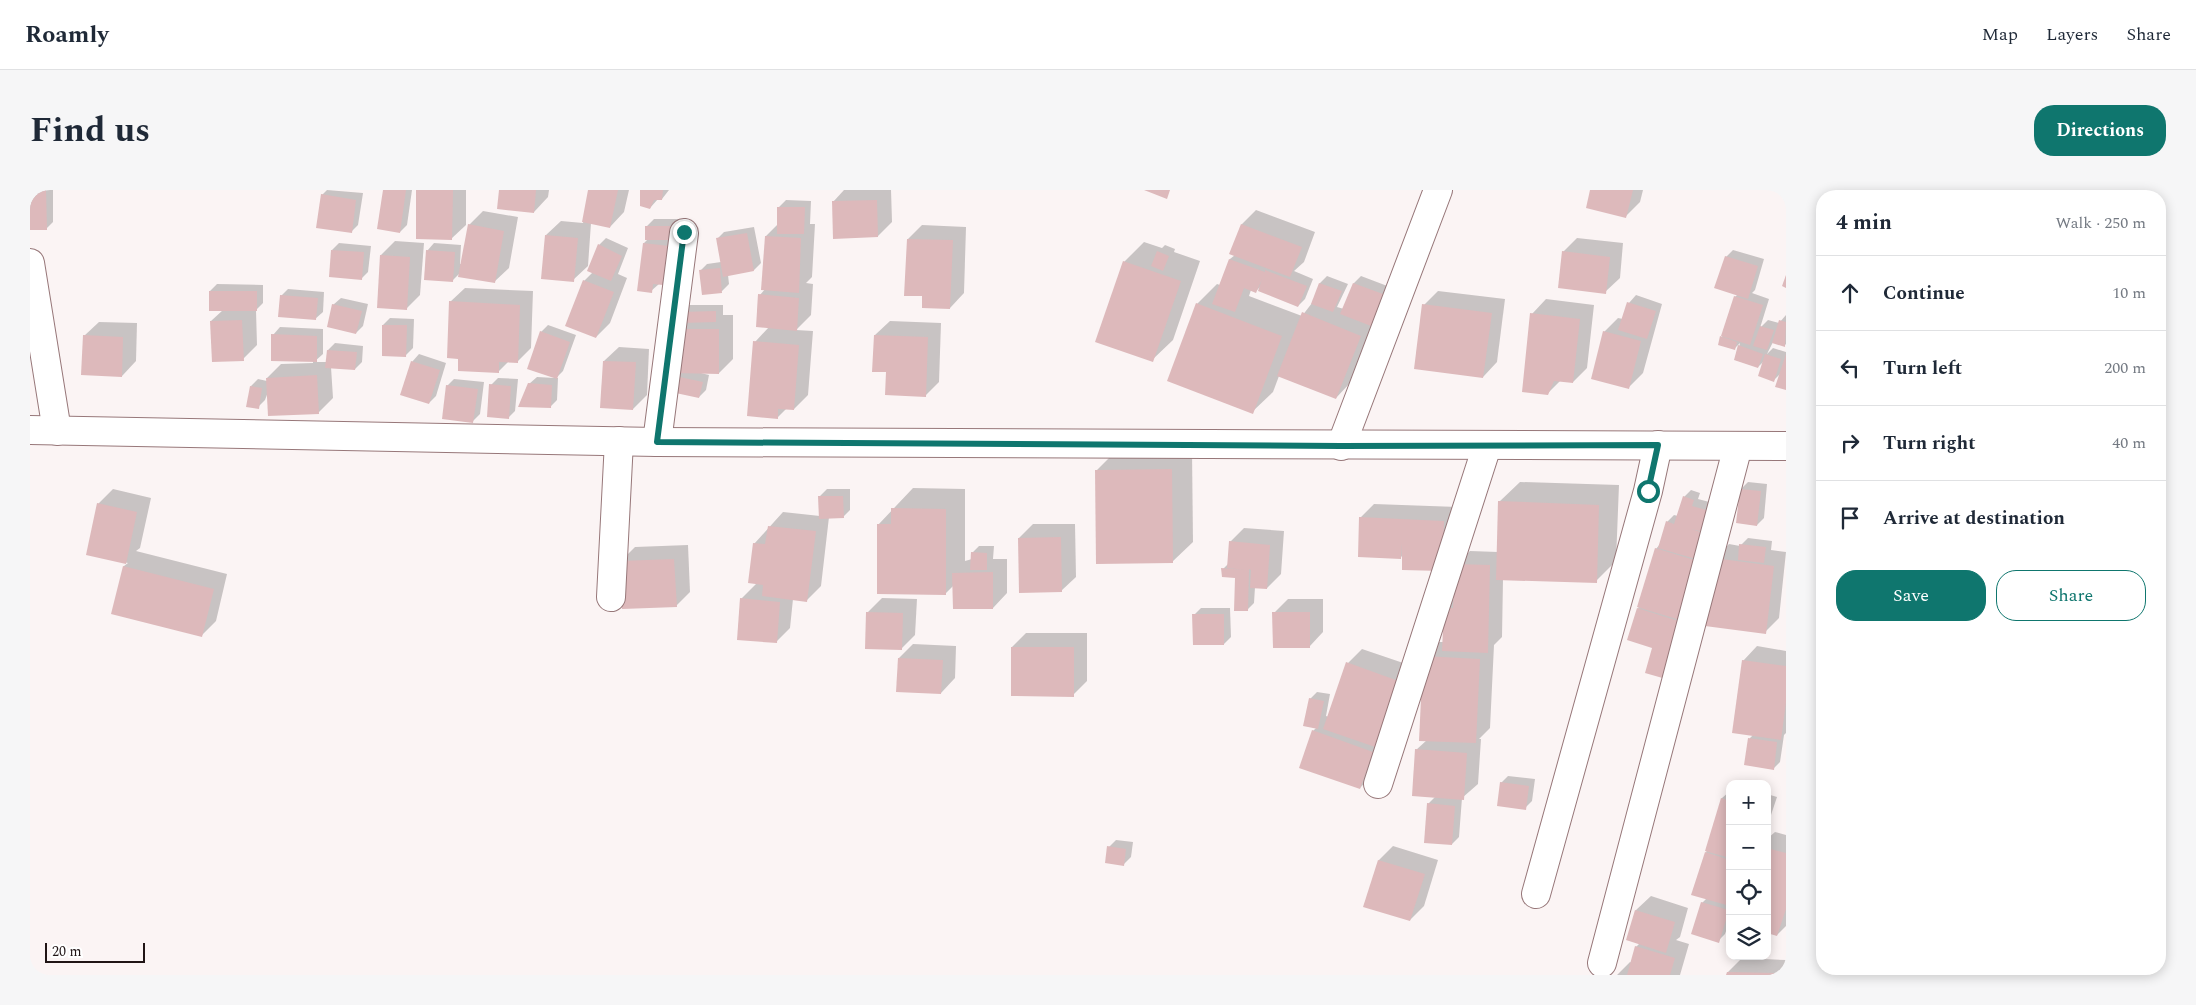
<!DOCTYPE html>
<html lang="en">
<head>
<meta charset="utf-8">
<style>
  :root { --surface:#fff; --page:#f6f6f7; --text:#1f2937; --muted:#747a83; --line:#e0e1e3; --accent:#0f766e }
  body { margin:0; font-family:Spectral,serif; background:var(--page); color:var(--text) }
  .controls { position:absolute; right:15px; bottom:15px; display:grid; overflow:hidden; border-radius:10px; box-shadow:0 2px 12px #0003 }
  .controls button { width:45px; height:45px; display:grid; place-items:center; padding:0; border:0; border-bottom:1px solid var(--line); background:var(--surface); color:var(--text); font:25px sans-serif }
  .scale { position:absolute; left:15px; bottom:12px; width:100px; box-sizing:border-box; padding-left:5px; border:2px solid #201415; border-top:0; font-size:14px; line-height:18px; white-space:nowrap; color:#201415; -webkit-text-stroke:4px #fff; paint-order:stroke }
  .stop { position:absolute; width:15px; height:15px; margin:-11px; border:4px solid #0f766e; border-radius:50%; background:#fff }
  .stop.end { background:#0f766e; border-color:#fff; box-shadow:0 1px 5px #0008 }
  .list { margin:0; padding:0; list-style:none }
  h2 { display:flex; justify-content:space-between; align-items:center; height:65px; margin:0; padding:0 20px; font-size:21px }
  h2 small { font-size:16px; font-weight:400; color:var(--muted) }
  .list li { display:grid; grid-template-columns:32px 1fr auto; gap:15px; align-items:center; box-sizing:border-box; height:75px; padding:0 20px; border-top:1px solid var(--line) }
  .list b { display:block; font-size:19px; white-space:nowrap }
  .list em { font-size:16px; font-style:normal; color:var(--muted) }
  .actions { display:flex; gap:10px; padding:15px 20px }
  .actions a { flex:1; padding:11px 0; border:1px solid var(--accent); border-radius:20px; text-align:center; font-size:18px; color:var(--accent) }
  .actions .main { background:var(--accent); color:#fff }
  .icon { flex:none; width:28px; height:28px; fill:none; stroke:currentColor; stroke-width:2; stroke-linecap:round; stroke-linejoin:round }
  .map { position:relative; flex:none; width:1756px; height:785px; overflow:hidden; border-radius:20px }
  header { display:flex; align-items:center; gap:30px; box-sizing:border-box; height:70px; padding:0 25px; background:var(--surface); border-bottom:1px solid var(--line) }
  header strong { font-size:24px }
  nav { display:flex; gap:28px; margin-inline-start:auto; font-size:18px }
  .intro { display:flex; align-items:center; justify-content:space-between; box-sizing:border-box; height:120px; padding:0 30px }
  h1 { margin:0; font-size:35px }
  .button { padding:12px 22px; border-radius:20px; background:var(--accent); color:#fff; font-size:18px; font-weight:700 }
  main { display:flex; gap:30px; padding:0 30px }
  aside { flex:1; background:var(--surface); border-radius:20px; box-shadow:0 2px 12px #0003 }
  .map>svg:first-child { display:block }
  .shadow { fill:#0003 }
  .building { fill:#ddb9bb }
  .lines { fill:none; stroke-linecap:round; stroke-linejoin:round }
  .minor-casing { stroke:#977779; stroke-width:30 }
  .minor { stroke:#fff; stroke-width:28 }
  .route { stroke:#0f766e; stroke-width:6 }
</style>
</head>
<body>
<header>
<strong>Roamly</strong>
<nav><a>Map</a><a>Layers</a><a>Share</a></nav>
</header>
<div class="intro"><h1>Find us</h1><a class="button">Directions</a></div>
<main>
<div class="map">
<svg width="1756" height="785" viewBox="0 0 1756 785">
  <rect width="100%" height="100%" fill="#fbf4f4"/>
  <g class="shadow">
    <path d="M0,0H23V32L16,39H0Z"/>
    <path d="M297,0L333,3L328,35L321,42L292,5Z"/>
    <path d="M354,0H382L377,35L370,42Z"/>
    <path d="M388,0H436V35L421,49Z"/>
    <path d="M470,0H519L518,7L504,22Z"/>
    <path d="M560,0H599L594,22L580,37L561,33L558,76L543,90L516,45L531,31L553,33Z"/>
    <path d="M611,0H639L632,9H628L620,18Z"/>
    <path d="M814,0H861L862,32L848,46L803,12Z"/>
    <path d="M1561,0H1613L1610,12L1596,26Z"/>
    <path d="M756,10L781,11L780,34H785L782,87L776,93L783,94L781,125L766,140L783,141L778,205L764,219L757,218L747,228L725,152L739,137L730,105L735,99L736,46L748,34L749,17Z"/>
    <path d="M1226,20L1285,42L1274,72L1264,81L1283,89L1275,109L1268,116L1231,96L1226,101L1221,100L1219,106L1272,126L1282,113L1290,93L1297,86L1318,94L1307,117L1314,119L1324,93L1331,86L1360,97L1320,193L1306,208L1249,186L1243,202L1222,222L1167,114L1187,94L1190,95L1200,69L1205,65L1201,63L1212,34Z"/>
    <path d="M453,21L488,27L479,78L464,92L430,83L422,91L397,61L404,53L431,55L430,74H432L439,35Z"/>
    <path d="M624,29H650V42L629,94L621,101L614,53L619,48L617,36Z"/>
    <path d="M892,35L936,37L934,103L920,118L893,105L878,49Z"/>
    <path d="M724,37L731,73L724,80L698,85L699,94L692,101L673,104L670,81L677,74L691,72L687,49L694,42Z"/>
    <path d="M576,48L598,58L588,84L597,88L580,133L566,147L554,91L563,82L569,55Z"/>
    <path d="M1547,48L1593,53L1590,88L1575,102L1533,62Z"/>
    <path d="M365,51L394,53L390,105L376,119L351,65Z"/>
    <path d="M1114,52L1132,58L1135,55L1145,59L1144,62L1170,71L1143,150L1122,170L1094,72Z"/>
    <path d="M309,53L341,56L338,82L331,89L302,60Z"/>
    <path d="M1703,60L1734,69L1725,100L1722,103L1739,109L1730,138L1738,130L1749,133L1756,125V154L1754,156L1743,152L1737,164L1743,158L1756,162V199L1751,183L1744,190L1735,170L1728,177L1706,170L1710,153L1704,159L1692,147L1705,107L1708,104L1696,67Z"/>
    <path d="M187,94L233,95V113L226,120L227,155L213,169L181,131L193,120L180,101Z"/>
    <path d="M435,98L503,101L501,158L487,172H478L468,182L430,168L420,112Z"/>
    <path d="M258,99L294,102L293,122L285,129L251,106Z"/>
    <path d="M1408,101L1475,109L1467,172L1453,187L1394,115Z"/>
    <path d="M1606,105L1632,114L1613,183L1599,197L1574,142L1588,128L1593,129L1599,113Z"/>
    <path d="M311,108L338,114L333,136L326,143L303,115Z"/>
    <path d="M1516,109L1564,115L1557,178L1543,192L1531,190L1517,204L1502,124Z"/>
    <path d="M659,115H693V125H703V169L689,183H671L679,185L676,200L669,207L643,201L652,122Z"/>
    <path d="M360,128L384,129L383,158L376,165L353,135Z"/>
    <path d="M860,131L911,133L909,192L895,206L857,181L845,145Z"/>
    <path d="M69,132L107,133L106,171L92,186L54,146Z"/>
    <path d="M518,135L546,145L533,181L526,188H528L527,210L520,217L499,194L507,187L525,188L511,142Z"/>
    <path d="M250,137L293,139V164L284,172H297L298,160L305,153L333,156L332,172L325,179L301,177L303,208L288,223L238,202L235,210L228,217L221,196L228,189L237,191V188L251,174L283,173V171L243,145Z"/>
    <path d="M589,157L619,159L617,205L603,219L574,171Z"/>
    <path d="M389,164L416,173L406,206L399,213L382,172Z"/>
    <path d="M468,188L488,189L485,221L478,228L461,195Z"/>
    <path d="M424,189L454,192L450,224L443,231L417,196Z"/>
    <path d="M1087,260H1162L1163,352L1142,372L1066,281Z"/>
    <path d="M1490,292L1589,295L1586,371L1566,391L1473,389L1472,447L1464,455L1460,538L1449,549H1451L1448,594L1432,608L1429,647L1422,654L1398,614L1406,606L1386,560L1397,550L1394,466L1408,452H1414L1415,418L1425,408L1426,375L1440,361L1468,362L1469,312Z"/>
    <path d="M1718,292L1737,294L1734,328L1727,335L1711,299Z"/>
    <path d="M883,298L935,299V371L942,369V363L949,356H964L963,369H977V403L963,418L924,395L915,404L848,335Z"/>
    <path d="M83,299L121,308L110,358L106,361L197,384L186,431L172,445L83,423L94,376L98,373L58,364L68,314Z"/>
    <path d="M797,299H820V320L813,327H799L791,396L776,411L763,409L760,438L746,452L711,409L727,393L724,354L753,322L790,326V306Z"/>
    <path d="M1661,300L1670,303L1668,309L1687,314L1665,417L1623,459L1608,419L1626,359L1630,354L1637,332L1644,325L1648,326L1654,307Z"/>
    <path d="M1344,314L1428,317L1412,380L1372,366L1370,368L1330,328Z"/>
    <path d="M1003,334H1045L1046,387L1031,401L989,348Z"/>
    <path d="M1214,338L1254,341L1251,384L1237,398L1225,397L1224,413L1217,420L1206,386L1193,379L1198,374L1200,352Z"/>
    <path d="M1718,348L1742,351L1741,360L1756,362L1749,428L1735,442L1685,369L1699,354L1710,356Z"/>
    <path d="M658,355L660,402L646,416L591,371L605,357Z"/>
    <path d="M852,408L887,409L885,445L871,459L838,422Z"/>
    <path d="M1258,409H1293V442L1279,457L1244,423Z"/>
    <path d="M1171,418H1200L1201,447L1194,454L1164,425Z"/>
    <path d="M996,443H1057V491L1043,505L982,457Z"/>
    <path d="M883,454L926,456L925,488L911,503L869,468Z"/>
    <path d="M1727,456L1756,461V543L1754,545L1750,572L1743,579L1716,574L1720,548L1723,545L1713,471Z"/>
    <path d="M1332,459L1388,478L1344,583L1330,598L1283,541L1286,538L1280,509L1287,502L1300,504L1296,526L1299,527L1318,473Z"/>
    <path d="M1478,586L1505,589L1502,611L1495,618L1471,593Z"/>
    <path d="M1700,601V730L1695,744L1688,751L1672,713L1677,708L1676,663L1692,608Z"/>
    <path d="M1737,604L1747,607L1737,637Z"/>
    <path d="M1745,642L1756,645V736L1747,745L1737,742V649Z"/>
    <path d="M1086,650L1103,652L1101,667L1094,674L1079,657Z"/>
    <path d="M1363,656L1408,670L1394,716L1380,730L1335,716L1349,670Z"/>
    <path d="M1621,706L1658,718L1650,747L1646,750L1659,754L1650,785H1587L1600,772L1602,773L1606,757L1610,753L1598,749L1606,720Z"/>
    <path d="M1712,768L1756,770V785H1698V782Z"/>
  </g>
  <g class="building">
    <path d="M0,0H16L17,40H0Z"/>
    <path d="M353,0H376L370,43L347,39Z"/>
    <path d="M386,0H423L422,50L386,49Z"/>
    <path d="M469,0H506L504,23L467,19Z"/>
    <path d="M558,0H588L580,38L552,32Z"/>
    <path d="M610,0H633L632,10H624L620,19L610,16Z"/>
    <path d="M1114,0H1140L1137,9Z"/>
    <path d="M1560,0H1603L1596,28L1556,18Z"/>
    <path d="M291,4L326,10L322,43L286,38Z"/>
    <path d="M847,10L848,47L803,49L802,11Z"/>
    <path d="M747,17H775L774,44H747Z"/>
    <path d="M438,34L474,41L465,93L428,87Z"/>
    <path d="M1211,34L1272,57L1260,87L1199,64Z"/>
    <rect x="615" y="36" width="28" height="14"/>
    <path d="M717,43L724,81L693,87L686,48Z"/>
    <path d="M515,45L548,48L544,92L511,89Z"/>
    <path d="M735,46L771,48L769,103L731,100Z"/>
    <path d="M877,49L923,50L920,119L892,118V106H874Z"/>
    <path d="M613,53L648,57L643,96L623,94L622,103L607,101Z"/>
    <path d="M568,54L592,66L581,91L557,81Z"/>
    <path d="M301,60L334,62L332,90L299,87Z"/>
    <path d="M396,60L425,62L423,92L394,90Z"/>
    <path d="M1127,61L1139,66L1133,81L1121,76Z"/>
    <path d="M1532,61L1580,67L1576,104L1528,98Z"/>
    <path d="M350,65L380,67L377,120L347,118Z"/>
    <path d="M1695,66L1728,76L1718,109L1684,98Z"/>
    <path d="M1199,69L1235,82V80L1277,96L1268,117L1228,101L1232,89L1226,103L1214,98L1205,122L1182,114Z"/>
    <path d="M1093,71L1151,91L1123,172L1065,152Z"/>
    <path d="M690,78L692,103L672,105L669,80Z"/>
    <path d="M1756,85V98L1752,96Z"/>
    <path d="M553,90L584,102L566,148L535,136Z"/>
    <path d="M1289,93L1312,101L1303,122L1281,114Z"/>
    <path d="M1323,93L1353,104L1341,136L1310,124Z"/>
    <rect x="179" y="101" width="48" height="20"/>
    <path d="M728,104L769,108L767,141L726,137Z"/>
    <path d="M250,105L288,108L286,130L248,127Z"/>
    <path d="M1704,106L1733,115L1720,155L1691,146Z"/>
    <path d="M419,111L490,115L488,173L469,172V183L428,181V169L417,168Z"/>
    <path d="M1597,112L1626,121L1617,149L1588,140Z"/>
    <path d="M1166,113L1252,146L1223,224L1137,191Z"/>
    <path d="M302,114L332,121L326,144L297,137Z"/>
    <path d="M1392,114L1462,123L1453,188L1384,179Z"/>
    <path d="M686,121V132L651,133V122Z"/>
    <path d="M1272,122L1331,146L1306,209L1247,186Z"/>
    <path d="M1500,123L1550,129L1543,193L1524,191L1518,205L1492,202Z"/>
    <path d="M212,130L214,171L182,172L180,131Z"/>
    <path d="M1749,130L1756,132L1755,157L1742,153Z"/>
    <path d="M352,135H377L376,167L352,166Z"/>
    <path d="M1730,136L1744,140L1737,160L1723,156Z"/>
    <path d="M644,139H689V184L644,183Z"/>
    <path d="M510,141L540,152L527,189L497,179Z"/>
    <path d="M1573,141L1611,151L1599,199L1561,189Z"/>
    <path d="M241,144L287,146V172L241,171Z"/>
    <path d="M53,145L93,147L92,187L51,185Z"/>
    <path d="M844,145L898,147L896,207L855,205L856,182H842Z"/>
    <path d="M1690,146L1707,152L1705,160L1688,155Z"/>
    <path d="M723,151L769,155L764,220L748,219V229L717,226Z"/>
    <path d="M1708,155L1733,164L1728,178L1704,170Z"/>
    <path d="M297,160L327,162L325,180L295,178Z"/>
    <path d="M1735,164L1751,169L1744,192L1728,186Z"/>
    <path d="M1756,164V200L1745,197Z"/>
    <path d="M381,171L410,180L399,214L370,205Z"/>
    <path d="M573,171L606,172L603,220L570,218Z"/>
    <path d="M287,185L289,224L238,226L236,188Z"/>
    <path d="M645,186L673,192L669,208L641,202Z"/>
    <path d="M498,193L522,195L521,218L488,217Z"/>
    <path d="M459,194L481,196L479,229L457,227Z"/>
    <path d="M416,195L448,199L443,233L412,229Z"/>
    <path d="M220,196L232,198L229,219L216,217Z"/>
    <path d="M1142,279L1143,373L1066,374L1065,280Z"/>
    <path d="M1710,299L1731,301L1727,336L1706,333Z"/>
    <path d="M788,306H813L814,328L789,329Z"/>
    <path d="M1653,306L1664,310L1662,316L1680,321L1674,342L1661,339L1677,344L1669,370L1628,358L1636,331L1644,334Z"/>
    <path d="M1468,311L1569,315L1567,393L1466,390Z"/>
    <path d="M67,313L107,322L96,374L56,365Z"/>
    <path d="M861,318L916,319V405L847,404V334H861Z"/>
    <path d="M1329,327L1414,331L1412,381L1372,380V353L1371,369L1328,367Z"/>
    <path d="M738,336L786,341L777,412L732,406L733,395L718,393L723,353L735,354Z"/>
    <path d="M1031,347L1032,402L989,403L988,348Z"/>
    <path d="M1199,351L1240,355L1237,399L1220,398L1221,380L1219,379L1218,421H1204L1205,388L1192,387L1191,378L1215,380L1197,378Z"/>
    <path d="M1709,354L1736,357L1734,373L1708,370Z"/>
    <path d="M1625,358L1671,372L1653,431L1607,417Z"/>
    <path d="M941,362L957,363V380H940Z"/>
    <path d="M1684,368L1744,376L1736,444L1675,436Z"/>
    <path d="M644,369L647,417L592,419L589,371Z"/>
    <path d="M1425,374L1460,375L1458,463L1412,461L1414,417L1423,418Z"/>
    <path d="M93,376L184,399L172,447L81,424Z"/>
    <path d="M963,382V419H923L922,383Z"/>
    <path d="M710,408L750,412L747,453L707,450Z"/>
    <path d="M1607,418L1655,433L1636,489L1615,483L1622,458L1597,450Z"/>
    <path d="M836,422L873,423L872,460L835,459Z"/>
    <path d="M1242,422H1280V458H1243Z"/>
    <path d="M1162,424H1194V455H1163Z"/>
    <path d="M981,457H1044V507L981,506Z"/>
    <path d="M1393,466L1450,469L1446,553L1389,551Z"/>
    <path d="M868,468L913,470L911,504L866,502Z"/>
    <path d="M1712,470L1756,476V512L1751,550L1702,543Z"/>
    <path d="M1316,472L1374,493L1351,559L1293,539Z"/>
    <path d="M1279,508L1294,511L1288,539L1273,536Z"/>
    <path d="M1282,540L1343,562L1330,599L1269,578Z"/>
    <path d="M1718,548L1747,552L1744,580L1714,575Z"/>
    <path d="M1385,559L1437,563L1434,610L1382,606Z"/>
    <path d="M1470,592L1499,596L1496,620L1467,616Z"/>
    <path d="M1691,608L1700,611V668L1675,661Z"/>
    <path d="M1397,613L1425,616L1422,655L1394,653Z"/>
    <path d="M1077,656L1096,659L1094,676L1075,673Z"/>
    <path d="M1737,658L1756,663V719L1747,746L1737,743Z"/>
    <path d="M1675,662L1700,670V716L1661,705Z"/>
    <path d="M1348,670L1395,684L1380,731L1333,717Z"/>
    <path d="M1671,712L1699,720L1689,753L1661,744Z"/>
    <path d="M1605,720L1645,732L1636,763L1596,750Z"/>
    <path d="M1605,756L1645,768L1640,785H1597Z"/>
    <path d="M1697,782L1745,783V785H1696Z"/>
  </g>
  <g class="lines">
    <g class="minor-casing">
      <g id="minor">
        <path d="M0,73L27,241"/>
        <path d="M0,240L627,252L1756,256"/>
        <path d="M627,252L654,43"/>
        <path d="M1311,256L1408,0"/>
        <path d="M581,407L589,251"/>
        <path d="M1348,594L1457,256"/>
        <path d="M1506,704L1618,301L1628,255"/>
        <path d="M1572,773L1708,256"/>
      </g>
    </g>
    <use href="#minor" class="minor"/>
  </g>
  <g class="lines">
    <path class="route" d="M654,42L627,252L1311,256L1628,255L1618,301"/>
  </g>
</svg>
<div class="controls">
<button>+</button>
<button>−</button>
<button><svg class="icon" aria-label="locate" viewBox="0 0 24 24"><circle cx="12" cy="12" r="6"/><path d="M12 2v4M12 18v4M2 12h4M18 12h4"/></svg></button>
<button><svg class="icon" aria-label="layers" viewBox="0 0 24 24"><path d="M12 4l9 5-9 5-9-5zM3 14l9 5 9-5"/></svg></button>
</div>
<div class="scale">20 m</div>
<div class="stop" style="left:1618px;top:301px"></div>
<div class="stop end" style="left:654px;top:42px"></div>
</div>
<aside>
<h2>4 min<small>Walk · 250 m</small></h2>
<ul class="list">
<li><svg class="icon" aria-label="ahead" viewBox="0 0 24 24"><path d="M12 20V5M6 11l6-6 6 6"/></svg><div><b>Continue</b></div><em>10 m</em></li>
<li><svg class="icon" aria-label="left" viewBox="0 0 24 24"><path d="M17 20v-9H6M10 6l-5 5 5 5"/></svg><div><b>Turn left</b></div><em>200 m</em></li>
<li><svg class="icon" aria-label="right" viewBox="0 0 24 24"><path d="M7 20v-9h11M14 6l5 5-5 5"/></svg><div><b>Turn right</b></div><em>40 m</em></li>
<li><svg class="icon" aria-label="arrive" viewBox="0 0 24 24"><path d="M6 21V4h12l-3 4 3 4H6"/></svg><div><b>Arrive at destination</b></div></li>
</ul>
<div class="actions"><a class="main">Save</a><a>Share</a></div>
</aside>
</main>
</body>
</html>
